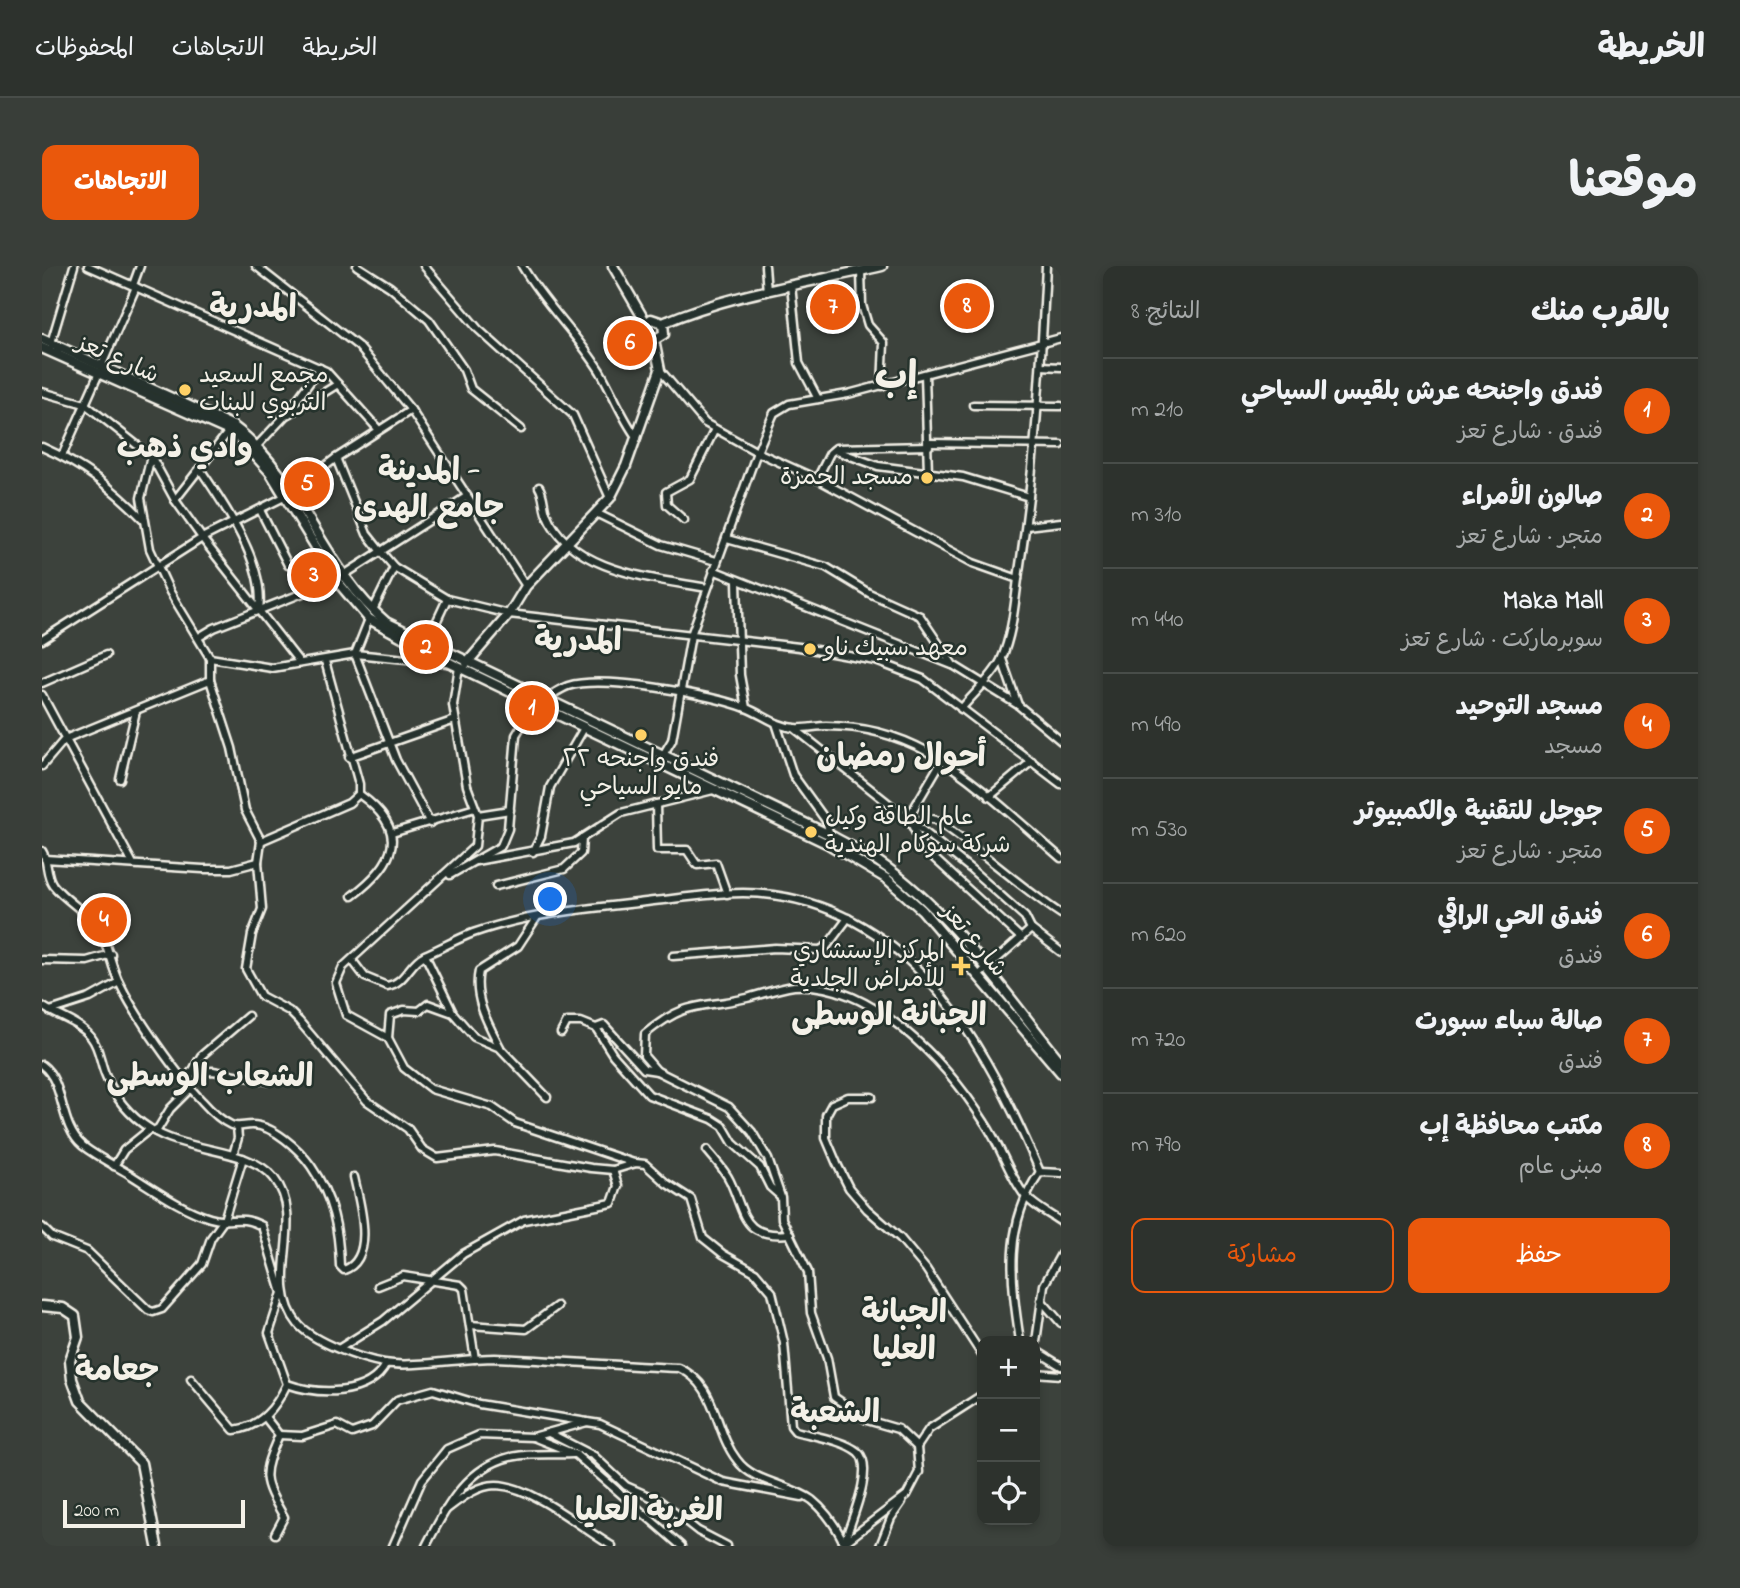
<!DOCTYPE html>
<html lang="ar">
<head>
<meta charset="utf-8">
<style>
  :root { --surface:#2d322d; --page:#393e39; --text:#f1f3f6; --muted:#a7aaaa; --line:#484d49; --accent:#ea580c }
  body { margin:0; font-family:"Indie Flower","Playpen Sans Arabic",sans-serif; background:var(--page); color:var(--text); direction:rtl }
  .controls { position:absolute; right:21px; bottom:21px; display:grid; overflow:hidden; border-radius:14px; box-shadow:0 4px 10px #0003 }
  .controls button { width:63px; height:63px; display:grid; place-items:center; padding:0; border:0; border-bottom:2px solid var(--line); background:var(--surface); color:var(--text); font:35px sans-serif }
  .scale { position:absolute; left:21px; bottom:18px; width:182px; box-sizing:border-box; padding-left:7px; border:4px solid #f4f1e8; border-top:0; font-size:19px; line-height:24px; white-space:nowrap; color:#f4f1e8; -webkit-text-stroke:5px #26332d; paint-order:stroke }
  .you { position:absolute; left:509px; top:634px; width:24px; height:24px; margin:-18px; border:5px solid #fff; border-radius:50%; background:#1a73e8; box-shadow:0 0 0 10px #1a73e833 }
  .badge { display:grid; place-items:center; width:46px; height:46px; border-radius:50%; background:var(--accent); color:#fff; font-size:23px; font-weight:700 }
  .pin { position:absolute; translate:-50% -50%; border:4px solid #fff; box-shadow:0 2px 7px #0006 }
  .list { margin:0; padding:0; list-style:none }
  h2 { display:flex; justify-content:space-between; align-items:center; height:91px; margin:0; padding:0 28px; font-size:30px }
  h2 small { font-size:23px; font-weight:400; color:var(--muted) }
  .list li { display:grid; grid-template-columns:46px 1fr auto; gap:21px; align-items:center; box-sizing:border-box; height:105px; padding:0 28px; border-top:2px solid var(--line) }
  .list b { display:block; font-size:26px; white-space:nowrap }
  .list p { margin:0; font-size:23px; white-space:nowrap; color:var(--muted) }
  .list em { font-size:23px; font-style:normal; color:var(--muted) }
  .actions { display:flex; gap:14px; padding:21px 28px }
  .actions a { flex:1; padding:16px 0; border:2px solid var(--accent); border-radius:14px; text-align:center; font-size:24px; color:var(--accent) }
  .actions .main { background:var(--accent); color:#fff }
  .icon { flex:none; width:38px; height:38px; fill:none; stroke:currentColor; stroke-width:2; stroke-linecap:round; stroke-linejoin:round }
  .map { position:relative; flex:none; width:1019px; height:1280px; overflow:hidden; direction:ltr; border-radius:14px }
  header { display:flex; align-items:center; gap:42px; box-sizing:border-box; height:98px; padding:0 35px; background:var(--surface); border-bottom:2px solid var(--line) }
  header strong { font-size:33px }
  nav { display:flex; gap:38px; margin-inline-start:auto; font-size:24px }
  .intro { display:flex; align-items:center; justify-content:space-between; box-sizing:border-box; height:168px; padding:0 42px }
  h1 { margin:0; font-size:49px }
  .button { padding:18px 32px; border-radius:14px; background:var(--accent); color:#fff; font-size:24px; font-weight:700 }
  main { display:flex; gap:42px; padding:0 42px }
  aside { flex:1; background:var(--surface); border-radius:14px; box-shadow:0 4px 10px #0003 }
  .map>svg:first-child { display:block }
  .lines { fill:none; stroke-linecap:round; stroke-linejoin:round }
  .minor-casing { stroke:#f4f1e8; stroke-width:11 }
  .major-casing { stroke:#f4f1e8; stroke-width:13 }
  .minor { stroke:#26332d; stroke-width:6 }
  .major { stroke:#26332d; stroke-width:8 }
  .poi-dot { fill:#ffd166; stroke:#26332d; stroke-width:2.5 }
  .labels { text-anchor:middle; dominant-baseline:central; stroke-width:5; stroke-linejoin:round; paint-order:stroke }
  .street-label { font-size:24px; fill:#f4f1e8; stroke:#26332d }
  .poi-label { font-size:24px; fill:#f4f1e8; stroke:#26332d; text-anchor:start }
  .district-label { font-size:32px; font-weight:bold; fill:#f4f1e8; stroke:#26332d }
  .town-label { font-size:38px; font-weight:bold; fill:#f4f1e8; stroke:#26332d }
</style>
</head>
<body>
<header>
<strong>الخريطة</strong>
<nav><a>الخريطة</a><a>الاتجاهات</a><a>المحفوظات</a></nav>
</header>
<div class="intro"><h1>موقعنا</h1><a class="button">الاتجاهات</a></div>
<main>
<aside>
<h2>بالقرب منك<small>النتائج: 8</small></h2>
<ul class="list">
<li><span class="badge">1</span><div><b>فندق واجنحه عرش بلقيس السياحي</b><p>فندق · شارع تعز</p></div><em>210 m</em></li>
<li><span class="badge">2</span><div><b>صالون الأمراء</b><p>متجر · شارع تعز</p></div><em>310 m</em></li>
<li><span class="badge">3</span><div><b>Maka Mall</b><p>سوبرماركت · شارع تعز</p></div><em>440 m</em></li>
<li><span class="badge">4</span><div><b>مسجد التوحيد</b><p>مسجد</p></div><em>490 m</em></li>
<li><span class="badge">5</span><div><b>جوجل للتقنية والكمبيوتر</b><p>متجر · شارع تعز</p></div><em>530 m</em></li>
<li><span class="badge">6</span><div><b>فندق الحي الراقي</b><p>فندق</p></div><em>620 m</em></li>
<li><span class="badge">7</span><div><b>صالة سباء سبورت</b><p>فندق</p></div><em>720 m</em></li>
<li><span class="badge">8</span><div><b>مكتب محافظة إب</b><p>مبنى عام</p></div><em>790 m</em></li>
</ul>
<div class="actions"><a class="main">حفظ</a><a>مشاركة</a></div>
</aside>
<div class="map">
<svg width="1019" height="1280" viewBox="0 0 1019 1280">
  <rect width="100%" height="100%" fill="#3c423c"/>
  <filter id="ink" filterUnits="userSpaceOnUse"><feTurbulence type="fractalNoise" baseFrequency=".0143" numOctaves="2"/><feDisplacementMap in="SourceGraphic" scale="14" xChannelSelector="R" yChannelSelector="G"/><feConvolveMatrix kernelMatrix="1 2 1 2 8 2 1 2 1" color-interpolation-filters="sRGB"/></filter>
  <g filter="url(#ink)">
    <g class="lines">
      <g class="minor-casing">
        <g id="minor">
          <path d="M46,0L284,105L337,164"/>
          <path d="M214,0L317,81L369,144L484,320"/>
          <path d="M315,0L348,21L387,54L422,104L429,123L479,163"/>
          <path d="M382,0L436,63L531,149L568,232"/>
          <path d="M480,0C502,38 535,68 558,105C571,127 579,150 595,172"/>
          <path d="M723,0L725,26"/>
          <path d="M819,5L820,39L826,59L842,77L840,120"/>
          <path d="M91,19L98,0"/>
          <path d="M749,19L757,97L776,133"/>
          <path d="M9,77L32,0"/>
          <path d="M999,100L1019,101"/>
          <path d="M59,101L94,21"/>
          <path d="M618,104L663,157L715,186L775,213L931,297L976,313"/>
          <path d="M883,108L886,207"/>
          <path d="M0,126L43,138L109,190L133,234L163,276L258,397"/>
          <path d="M931,139L1019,140"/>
          <path d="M247,148L296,118"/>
          <path d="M888,177L1019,179"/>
          <path d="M0,181C41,199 71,222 102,254"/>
          <path d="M213,182L243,150L278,102"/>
          <path d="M792,184L836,200L921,211L987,231"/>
          <path d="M20,190L57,107"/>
          <path d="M109,190L99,232L108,283L128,326L168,392V414L190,482L203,544L219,575L216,596L220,643L210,668L204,703L219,730L247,745L257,755L325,835L366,863L380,883L395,892L453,885L549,902L571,904L594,897L603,898L624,917L649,933L661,972L681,988L713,1006L730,1026L742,1077L749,1160L753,1165C772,1170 801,1174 816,1186C834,1202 807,1259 801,1280"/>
          <path d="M294,192L325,268L340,287L352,301L405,333L467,348L757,381L834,395L881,413L1019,518"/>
          <path d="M158,203C182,238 224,299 217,343"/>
          <path d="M775,213L788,187L794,182L887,180"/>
          <path d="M497,221C502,229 501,238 504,247C528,306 610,312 665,322"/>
          <path d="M133,234L187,165"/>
          <path d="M218,244L246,299"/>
          <path d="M556,248L619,279L674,295"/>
          <path d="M642,254L625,239L624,226L648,213L673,163"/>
          <path d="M984,260L1019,256"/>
          <path d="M685,273L784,301L827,327L878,350L911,399L976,439L1019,475"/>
          <path d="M671,304L910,399"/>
          <path d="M695,316L698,409L704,442"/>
          <path d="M331,344L352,301"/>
          <path d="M327,353L313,388L354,494L388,557"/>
          <path d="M157,371L172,362L294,314L424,231"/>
          <path d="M0,374L160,272L244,230L294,192L369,144"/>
          <path d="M385,376L405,333"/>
          <path d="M168,392L230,402L313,388L405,397"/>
          <path d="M960,393L976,439"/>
          <path d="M0,417L64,389"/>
          <path d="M0,429L90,596"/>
          <path d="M502,433C510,429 518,423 526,420C561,409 668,428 704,442C720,448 735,461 753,462C763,463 774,460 784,460C820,460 855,469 886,486C934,514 977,556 1019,592"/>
          <path d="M919,443C931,428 951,411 959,394C972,365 973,330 978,299C993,200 999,100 1004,0"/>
          <path d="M734,457L751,509L785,556L788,573"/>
          <path d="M752,462L930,604L983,651L989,663L1019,686"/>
          <path d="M621,489L630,474L649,369L715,186L732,147L747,138L806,128L1019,72"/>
          <path d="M307,491L413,454"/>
          <path d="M0,500L23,473L168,414"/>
          <path d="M78,513L94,445"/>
          <path d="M947,531L990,495"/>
          <path d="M614,538L615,584H645L655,599L674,597L685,628"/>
          <path d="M436,549L468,544"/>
          <path d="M865,554L899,496"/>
          <path d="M350,567L433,542"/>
          <path d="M219,575L307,537L317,528V518L283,395"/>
          <path d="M0,585C7,596 3,608 11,619C23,634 42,644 54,659C67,677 68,699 78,718C94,751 135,809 160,835C168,844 178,854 189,859C196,862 202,859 210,859C231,859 257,883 269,900C291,932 297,963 298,1000L302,1004C335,992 317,935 312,911"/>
          <path d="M491,586L499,570L508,521L542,462"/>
          <path d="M3,593L161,603H189L216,596"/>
          <path d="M434,595L532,577L579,547L675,523"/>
          <path d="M408,609L459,580L466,563L474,469L493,438"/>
          <path d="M454,620L522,603L539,587L540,572"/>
          <path d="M310,630C354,597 369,565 317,528"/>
          <path d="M979,672L881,582L869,557L886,552L894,554C938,583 975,619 1019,648"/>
          <path d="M383,689L411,747L432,771L458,782L505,831"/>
          <path d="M631,690L733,682L778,684L785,680L806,652"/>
          <path d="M0,694L45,695L69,688"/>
          <path d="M310,694L323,711L345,720C364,717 367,696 383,689C399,682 415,673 431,667C485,648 547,642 604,636C645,632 690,623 731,629C876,649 946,785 998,906"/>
          <path d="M936,710L989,663"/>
          <path d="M0,740C16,751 36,755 49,771C58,782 58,797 64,810C72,831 88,850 107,862C144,887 207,881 232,912C266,955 221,1015 256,1058C271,1076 319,1093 342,1097C373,1102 419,1092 453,1092C514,1094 576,1100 637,1102C676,1119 671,1163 695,1194C711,1217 749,1218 770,1234C785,1246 794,1260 802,1277L865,1229L877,1206L875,1181L887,1163L940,1129"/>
          <path d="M8,745L48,732L77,716"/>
          <path d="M411,747L386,738L377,745L362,744L348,749L346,772L362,802L389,823L450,841L473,857L592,897"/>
          <path d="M554,762L562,759L602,803L615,805"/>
          <path d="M519,767L525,756H539L554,762L571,789L607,829L670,853L681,860L691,877L718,901L728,921L737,929"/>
          <path d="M346,772L304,749L294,717L301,701L433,580L436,549L425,520L411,439L417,401"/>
          <path d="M458,781C446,758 431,732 437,705L476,680L495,651"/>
          <path d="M0,799C24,817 16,859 41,880C55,891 72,899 87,908C113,924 139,943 168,952C189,959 195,947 220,960L240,1027L227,1067L245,1118C276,1129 327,1131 344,1098"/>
          <path d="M149,806L171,805L226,815"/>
          <path d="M144,817L159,790L206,750"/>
          <path d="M830,831H806L790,838L784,849V872L795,898L807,922L825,943L858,972L884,1003L940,1089"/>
          <path d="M114,866L128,843L149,822"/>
          <path d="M665,884C672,893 683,904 688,915C704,950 700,972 748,968"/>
          <path d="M191,889L196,872L195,861"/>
          <path d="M72,900L82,884L108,863"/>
          <path d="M0,961L10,971L45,985L106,1044L111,1046L120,1043L160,998L169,972L182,954L201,892"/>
          <path d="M336,1020L361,1010L418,1019L422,1023L433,1093"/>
          <path d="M999,1034L1019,1057"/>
          <path d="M428,1059L484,1063L515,1040"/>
          <path d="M978,1075C969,1015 961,959 998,906L1019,907"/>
          <path d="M298,1082L341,1055L421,988L482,954L570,937L576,920L571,904"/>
          <path d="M993,1083L1002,1019L1019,988"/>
          <path d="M993,1084L1019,1100"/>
          <path d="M993,1107L1019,1109"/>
          <path d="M149,1113L192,1164C219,1161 234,1141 245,1118"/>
          <path d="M223,1151L237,1169C219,1210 220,1213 242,1251L233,1268"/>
          <path d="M507,1167L552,1190L584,1220L618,1235L656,1265L685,1280"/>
          <path d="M237,1169L260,1170L295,1159L310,1167L330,1160L355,1134L391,1124L437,1138L545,1156"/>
          <path d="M491,1171L545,1156L558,1158L681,1216L760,1231"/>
          <path d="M875,1181L856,1163L825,1154L792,1131L785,1092L769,1047L766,1006L740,953L739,931L726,893L710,866L687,841L615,805L602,790L603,768C646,733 657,743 705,732C720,728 737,722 752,720C829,714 905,797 943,857C958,879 966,906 981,927C989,939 1008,948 1019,956"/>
          <path d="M401,1246C416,1235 434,1219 454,1219C491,1220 539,1262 570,1280"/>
          <path d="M351,1280L380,1214L405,1183L437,1169L491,1171L533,1188L639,1280"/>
          <path d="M384,1280C402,1245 421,1207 461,1193C482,1186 509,1189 531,1188"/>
          <path d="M838,1280L849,1252L860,1236"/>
        </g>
      </g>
      <g class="major-casing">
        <g id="major">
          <path d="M571,0L604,57"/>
          <path d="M621,57L622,68L612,74L603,68L604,57L609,53L621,57C690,27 767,17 840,0"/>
          <path d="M0,73L191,160C260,212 279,301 344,356L790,570C805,579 823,586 837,596C911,647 963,728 1019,796"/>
          <path d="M0,82L187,165L200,175L228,206L294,314L327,353L408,397L786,578L845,613L880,644L1019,807"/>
          <path d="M425,397L467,348L484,320L568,232L584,200L618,104L612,74"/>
          <path d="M0,1040L21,1042L33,1050L36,1071L28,1094L30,1113L38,1135L99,1197L115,1280"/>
        </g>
      </g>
      <use href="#minor" class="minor"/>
      <use href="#major" class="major"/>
    </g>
  </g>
  <g class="poi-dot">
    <circle cx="143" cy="124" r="7"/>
    <circle cx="885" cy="212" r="7"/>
    <circle cx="768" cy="383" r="7"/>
    <circle cx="599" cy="469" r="7"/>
    <circle cx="769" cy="566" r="7"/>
    <path d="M915.5 689.5h7v7h7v7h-7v7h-7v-7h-7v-7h7z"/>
  </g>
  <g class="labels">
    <g class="street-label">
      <text transform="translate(75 94) rotate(24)">شارع تعز</text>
      <text transform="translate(931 675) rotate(50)">شارع تعز</text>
    </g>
    <g class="poi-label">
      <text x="157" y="110">مجمع السعيد<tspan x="157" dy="28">التربوي للبنات</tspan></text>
      <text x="871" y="212" text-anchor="end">مسجد الحمزة</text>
      <text x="782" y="383">معهد سبيك ناو</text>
      <text x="599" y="494" text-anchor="middle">فندق واجنحه ٢٢<tspan x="599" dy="28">مايو السياحي</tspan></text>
      <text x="783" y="552">عالم الطاقة وكيل<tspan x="783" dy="28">شركة سوكام الهندية</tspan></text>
      <text x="903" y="686" text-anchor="end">المركز الإستشاري<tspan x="903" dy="28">للأمراض الجلدية</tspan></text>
    </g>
    <g class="district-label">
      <text x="211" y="43">المدرية</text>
      <text x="143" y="183">وادي ذهب</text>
      <text x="387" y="206">المدينة -<tspan x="387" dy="37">جامع الهدى</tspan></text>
      <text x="536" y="376">المدرية</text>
      <text x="859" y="492">أحوال رمضان</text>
      <text x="847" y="751">الجبانة الوسطى</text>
      <text x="168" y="812">الشعاب الوسطى</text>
      <text x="862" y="1048">الجبانة<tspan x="862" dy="37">العليا</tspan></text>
      <text x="75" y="1106">جعامة</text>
      <text x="793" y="1148">الشعبة</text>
      <text x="607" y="1246">الغربة العليا</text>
    </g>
    <g class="town-label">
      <text x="854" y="113">إب</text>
    </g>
  </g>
</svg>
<div class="controls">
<button>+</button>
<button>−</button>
<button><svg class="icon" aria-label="locate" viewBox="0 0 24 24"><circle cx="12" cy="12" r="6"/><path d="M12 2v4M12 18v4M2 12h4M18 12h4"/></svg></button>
</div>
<div class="scale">200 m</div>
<div class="you"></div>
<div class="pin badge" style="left:490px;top:442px">1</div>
<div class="pin badge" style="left:384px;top:381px">2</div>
<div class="pin badge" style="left:272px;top:309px">3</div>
<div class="pin badge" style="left:62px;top:654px">4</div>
<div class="pin badge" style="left:265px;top:218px">5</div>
<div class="pin badge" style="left:588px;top:77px">6</div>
<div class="pin badge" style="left:791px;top:41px">7</div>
<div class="pin badge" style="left:925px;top:40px">8</div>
</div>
</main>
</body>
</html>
